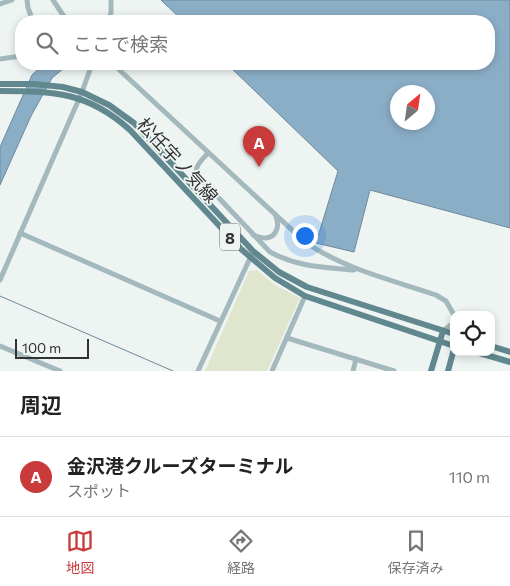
<!DOCTYPE html>
<html lang="ja">
<head>
<meta charset="utf-8">
<style>
  :root { --surface:#fff; --page:#f6f6f6; --text:#222; --muted:#767676; --line:#e0e0e0; --accent:#c93a3b }
  body { margin:0; font-family:Commissioner,"Noto Sans JP",sans-serif; background:var(--page); color:var(--text) }
  .controls { position:absolute; right:15px; bottom:15px; display:grid; overflow:hidden; border-radius:10px; box-shadow:0 2px 8px #0003 }
  .controls button { width:45px; height:45px; display:grid; place-items:center; padding:0; border:0; border-bottom:1px solid var(--line); background:var(--surface); color:var(--text); font:25px sans-serif }
  .compass { position:absolute; left:390px; top:85px; width:45px; height:45px; border-radius:50%; background:var(--surface); box-shadow:0 2px 8px #0003; rotate:29deg }
  .scale { position:absolute; left:15px; bottom:12px; width:74px; box-sizing:border-box; padding-left:5px; border:2px solid #313333; border-top:0; font-size:14px; line-height:18px; white-space:nowrap; color:#313333; -webkit-text-stroke:4px #edf4f2; paint-order:stroke }
  .you { position:absolute; left:304px; top:235px; width:18px; height:18px; margin:-12px; border:4px solid #fff; border-radius:50%; background:#1a73e8; box-shadow:0 0 0 8px #1a73e833 }
  .badge { display:grid; place-items:center; width:32px; height:32px; border-radius:50%; background:var(--accent); color:#fff; font-size:16px; font-weight:700 }
  .pin { position:absolute; translate:-50% -41px; filter:drop-shadow(0 1px 2px #0008) }
  .pin::after { content:''; position:absolute; top:26px; width:18px; height:15px; background:inherit; clip-path:polygon(0 0,100% 0,50% 100%) }
  .list { margin:0; padding:0; list-style:none }
  h2 { display:flex; justify-content:space-between; align-items:center; height:65px; margin:0; padding:0 20px; font-size:21px }
  h2 small { font-size:16px; font-weight:400; color:var(--muted) }
  .list li { display:grid; grid-template-columns:32px 1fr auto; gap:15px; align-items:center; box-sizing:border-box; height:80px; padding:0 20px; border-top:1px solid var(--line) }
  .list b { display:block; font-size:19px; white-space:nowrap }
  .list p { margin:0; font-size:16px; white-space:nowrap; color:var(--muted) }
  .list em { font-size:16px; font-style:normal; color:var(--muted) }
  .icon { flex:none; width:28px; height:28px; fill:none; stroke:currentColor; stroke-width:2; stroke-linecap:round; stroke-linejoin:round }
  .map { position:relative; flex:none; width:510px; height:371px; overflow:hidden }
  .search { position:absolute; background:var(--surface); box-shadow:0 2px 8px #0003; left:15px; right:15px; top:15px; height:55px; display:flex; align-items:center; gap:12px; box-sizing:border-box; padding:0 18px; border-radius:20px; color:var(--muted); font-size:19px }
  .sheet { height:145px; background:var(--surface) }
  nav { display:flex; justify-content:space-around; align-items:center; box-sizing:border-box; height:70px; border-top:1px solid var(--line); background:var(--surface); font-size:14px; color:var(--muted) }
  nav a { display:grid; justify-items:center; gap:2px }
  nav .on { color:var(--accent) }
  .map>svg:first-child { display:block }
  .green { fill:#e0e6ce }
  .water { fill:#8baec7; stroke:#70899b; fill-rule:evenodd }
  .lines { fill:none; stroke-linecap:round; stroke-linejoin:round }
  .stream { stroke:#70899b; stroke-width:1 }
  .minor { stroke:#a4b9bd; stroke-width:5 }
  .major { stroke:#61888f; stroke-width:6 }
  .labels { text-anchor:middle; dominant-baseline:central; stroke-width:4; stroke-linejoin:round; paint-order:stroke }
  .shield { fill:#edf4f2; stroke:#696d6c; stroke-width:1 }
  .shield-label { font-size:16px; font-weight:bold; fill:#313333 }
  .street-label { font-size:18px; fill:#313333; stroke:#edf4f2 }
</style>
</head>
<body>
<div class="map">
<svg width="510" height="371" viewBox="0 0 510 371">
  <rect width="100%" height="100%" fill="#edf4f2"/>
  <path class="green" d="M257,270L275,285L300,298L267,371H205L249,271Z"/>
  <g class="water">
    <path d="M161,0H510V228L370,190L354,252L316,243L338,171L227,64H489V21H183ZM398,92H428V122H398Z"/>
    <path d="M44,64H69L52,78L31,116L0,185V147L32,75Z"/>
  </g>
  <g class="lines">
    <path class="stream" d="M0,296L173,371"/>
    <g class="minor">
      <path d="M27,0L28,8L33,21"/>
      <path d="M53,0L67,21"/>
      <path d="M0,4L12,0"/>
      <path d="M108,21L111,13V0"/>
      <path d="M0,59L21,56"/>
      <path d="M113,64L305,242C344,269 392,280 436,295L446,301L454,315"/>
      <path d="M208,153C202,160 194,166 197,175L270,252C298,267 322,267 354,270"/>
      <path d="M20,233L220,321"/>
      <path d="M253,235C256,236 261,238 265,238C276,238 280,226 276,217"/>
      <path d="M0,280L82,92L92,64"/>
      <path d="M443,331L452,324L454,318"/>
      <path d="M287,338L394,371"/>
      <path d="M0,346L60,371"/>
      <path d="M198,371L251,256"/>
      <path d="M272,371L305,296"/>
      <path d="M353,371L356,359"/>
    </g>
    <g class="major">
      <path d="M0,84H34L63,87L82,92L109,105L134,123L253,251L279,272L307,287L454,334"/>
      <path d="M0,91C54,91 88,92 130,130L241,249L275,278L305,296L454,346"/>
      <path d="M491,346L510,352"/>
      <path d="M476,352L510,362"/>
      <path d="M431,371L443,331"/>
      <path d="M448,371L454,349"/>
    </g>
  </g>
  <g class="labels">
    <rect class="shield" x="220" y="223.5" width="20" height="27" rx="4"/>
    <g class="shield-label">
      <text x="230" y="237">8</text>
    </g>
    <g class="street-label">
      <text transform="translate(178 160) rotate(47)">松任宇ノ気線</text>
    </g>
  </g>
</svg>
<div class="controls">
<button><svg class="icon" aria-label="locate" viewBox="0 0 24 24"><circle cx="12" cy="12" r="6"/><path d="M12 2v4M12 18v4M2 12h4M18 12h4"/></svg></button>
</div>
<svg class="compass" viewBox="-18 -18 36 36"><path d="M0-13l5 13h-10z" fill="#e53935"/><path d="M0 13l5-13h-10z" fill="#767676"/></svg>
<div class="scale">100 m</div>
<div class="you"></div>
<div class="pin badge" style="left:259px;top:167px">A</div>
<div class="search"><svg class="icon" aria-label="search" viewBox="0 0 24 24"><circle cx="10" cy="10" r="6"/><path d="M15 15l6 6"/></svg>ここで検索</div>
</div>
<section class="sheet">
<h2>周辺<small></small></h2>
<ul class="list">
<li><span class="badge">A</span><div><b>金沢港クルーズターミナル</b><p>スポット</p></div><em>110 m</em></li>
</ul>
</section>
<nav>
<a class="on"><svg class="icon" aria-label="map" viewBox="0 0 24 24"><path d="M3 6l6-2 6 2 6-2v14l-6 2-6-2-6 2zM9 4v14M15 6v14"/></svg>地図</a>
<a><svg class="icon" aria-label="directions" viewBox="0 0 24 24"><path d="M12 3l9 9-9 9-9-9zM9 14v-3h6M13 9l2 2-2 2"/></svg>経路</a>
<a><svg class="icon" aria-label="saved" viewBox="0 0 24 24"><path d="M7 4h10v16l-5-4-5 4z"/></svg>保存済み</a>
</nav>
</body>
</html>
